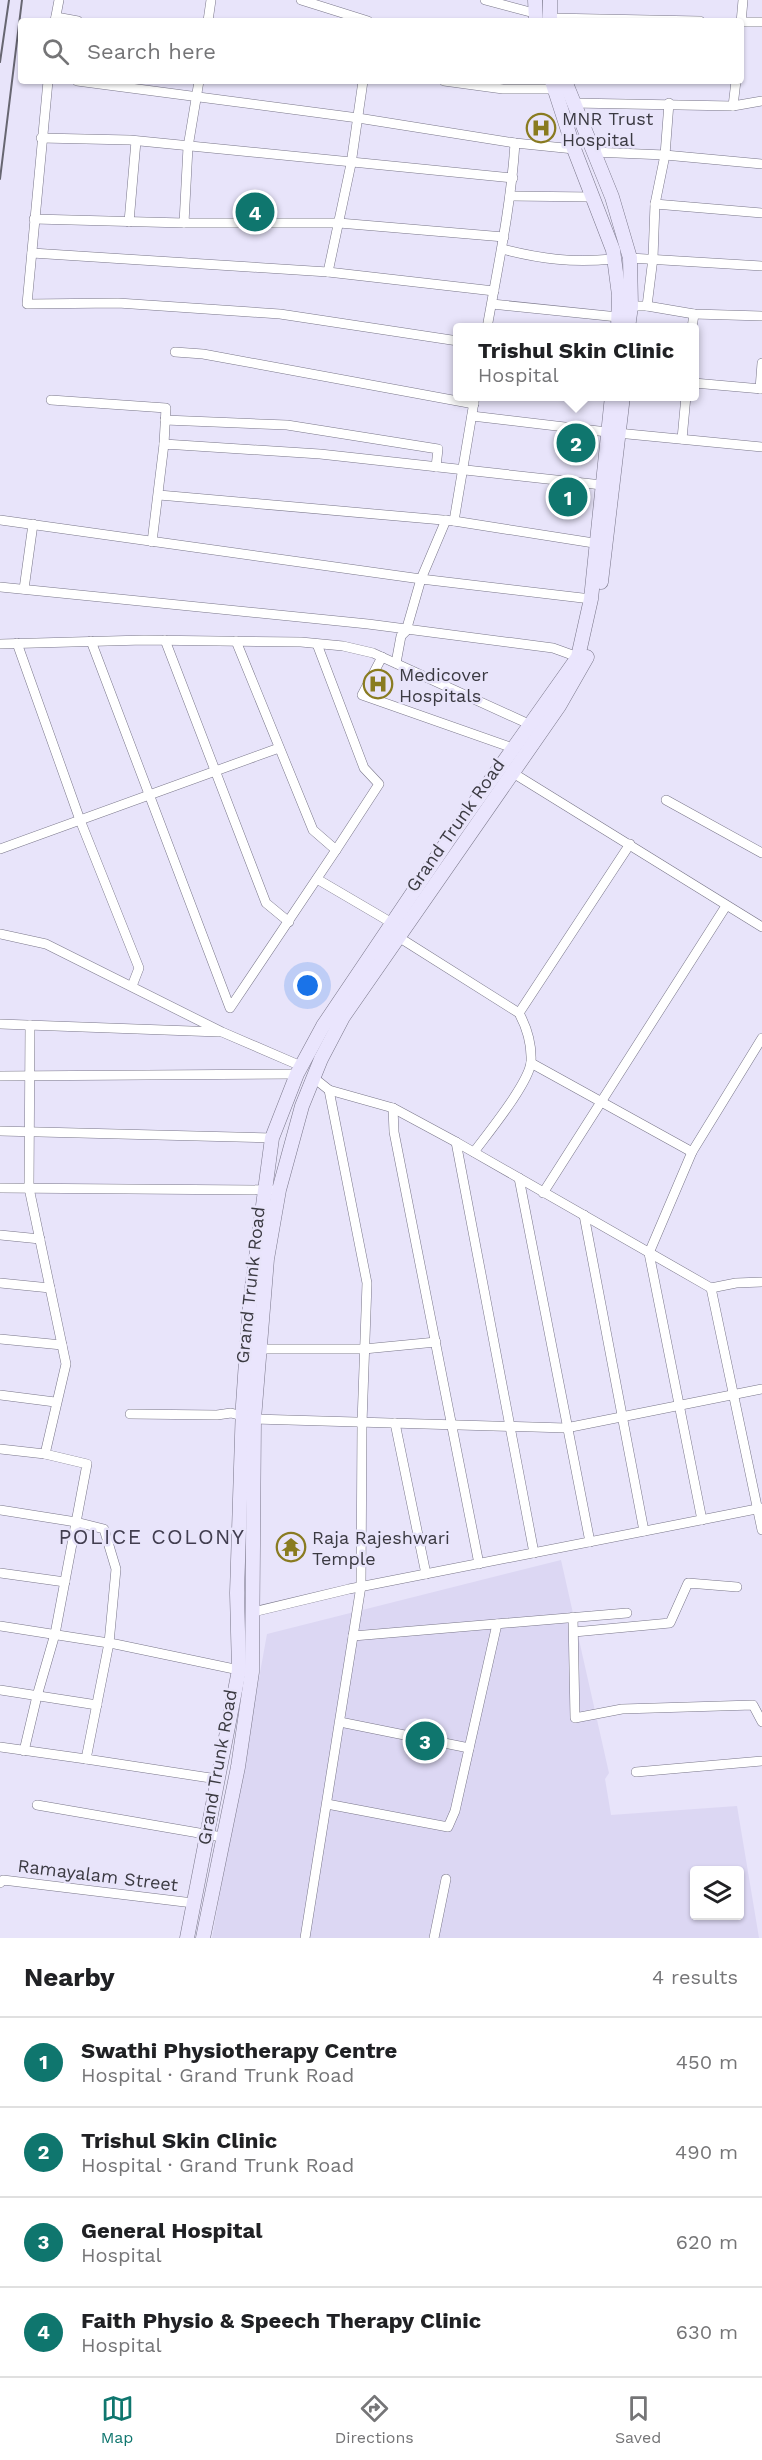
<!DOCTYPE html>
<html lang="en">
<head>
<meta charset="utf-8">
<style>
  :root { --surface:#fff; --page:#f2f2f2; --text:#202124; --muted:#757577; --line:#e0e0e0; --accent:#0f766e }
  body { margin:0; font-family:"Work Sans",sans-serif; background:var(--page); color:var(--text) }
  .controls { position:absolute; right:18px; bottom:18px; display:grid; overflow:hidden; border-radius:6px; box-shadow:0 2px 4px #0004 }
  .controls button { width:54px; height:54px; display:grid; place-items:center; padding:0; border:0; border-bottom:2px solid var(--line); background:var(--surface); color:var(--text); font:30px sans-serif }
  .you { position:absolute; left:308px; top:986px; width:21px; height:21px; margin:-15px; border:4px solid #fff; border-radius:50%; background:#1a73e8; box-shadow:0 0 0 9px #1a73e833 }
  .badge { display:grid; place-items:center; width:39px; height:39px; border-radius:50%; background:var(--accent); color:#fff; font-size:20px; font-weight:700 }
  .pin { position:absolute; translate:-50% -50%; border:3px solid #fff; box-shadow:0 2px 6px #0006 }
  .popup { position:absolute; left:453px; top:323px; width:246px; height:78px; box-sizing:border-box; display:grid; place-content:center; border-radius:6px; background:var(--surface); filter:drop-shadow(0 2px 4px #0005); font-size:20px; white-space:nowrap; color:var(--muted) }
  .popup b { font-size:22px; color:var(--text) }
  .popup::after { content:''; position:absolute; left:50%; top:100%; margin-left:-12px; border:12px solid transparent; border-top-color:var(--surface) }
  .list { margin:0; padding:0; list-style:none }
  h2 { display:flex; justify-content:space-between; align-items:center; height:78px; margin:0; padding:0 24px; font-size:26px }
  h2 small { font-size:20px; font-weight:400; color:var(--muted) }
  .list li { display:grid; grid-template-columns:39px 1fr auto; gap:18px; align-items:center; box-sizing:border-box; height:90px; padding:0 24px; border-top:2px solid var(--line) }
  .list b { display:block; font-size:22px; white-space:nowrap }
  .list p { margin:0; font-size:20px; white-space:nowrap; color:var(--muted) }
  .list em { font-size:20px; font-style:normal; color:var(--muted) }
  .icon { flex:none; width:33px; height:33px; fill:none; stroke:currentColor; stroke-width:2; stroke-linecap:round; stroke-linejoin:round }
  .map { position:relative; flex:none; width:762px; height:1938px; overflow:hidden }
  .search { position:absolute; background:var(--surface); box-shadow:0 2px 4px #0004; left:18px; right:18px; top:18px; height:66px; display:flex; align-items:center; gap:15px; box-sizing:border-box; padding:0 21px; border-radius:6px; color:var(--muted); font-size:22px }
  .sheet { height:438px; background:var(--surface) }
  nav { display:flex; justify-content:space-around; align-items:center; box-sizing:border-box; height:84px; border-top:2px solid var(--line); background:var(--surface); font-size:16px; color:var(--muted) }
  nav a { display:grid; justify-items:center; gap:3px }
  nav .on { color:var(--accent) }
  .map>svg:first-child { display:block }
  .built { fill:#dcd7f3; fill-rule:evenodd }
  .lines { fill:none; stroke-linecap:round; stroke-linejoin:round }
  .minor-casing { stroke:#797689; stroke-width:10 }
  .secondary-casing { stroke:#797689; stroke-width:15 }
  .minor { stroke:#fff; stroke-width:9 }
  .secondary { stroke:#eae5fd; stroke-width:14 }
  .rail { stroke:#676671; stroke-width:2 }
  .labels { text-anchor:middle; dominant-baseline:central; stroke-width:5; stroke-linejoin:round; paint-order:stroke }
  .poi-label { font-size:18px; fill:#3b3a42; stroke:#e8e4fa; text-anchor:start }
  .street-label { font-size:18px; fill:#3b3a42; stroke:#e8e4fa }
  .quarter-label { font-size:21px; letter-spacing:1.5px; fill:#413d4f; stroke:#e8e4fa }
</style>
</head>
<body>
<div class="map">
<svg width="762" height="1938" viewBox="0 0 762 1938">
  <rect width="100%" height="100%" fill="#e8e4fa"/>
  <path class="built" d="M561,1560L609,1773L605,1779L611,1815L737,1806L759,1938H212L267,1634ZM694,1870H740V1916H694Z"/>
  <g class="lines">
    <g class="minor-casing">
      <g id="minor">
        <path d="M301,0L368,21"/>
        <path d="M485,0L534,13"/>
        <path d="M56,17L78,21"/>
        <path d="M550,18L700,21"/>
        <path d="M55,21L59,0"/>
        <path d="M208,21L211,0"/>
        <path d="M741,22H762"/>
        <path d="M741,23L743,0"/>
        <path d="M48,81L27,304L118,303L280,314L458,341"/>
        <path d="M77,81L358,118L515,143L574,149"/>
        <path d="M444,81L503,89H555"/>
        <path d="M573,103L733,106L762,101"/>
        <path d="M733,106L736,81"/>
        <path d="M41,138L130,140L513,178"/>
        <path d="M593,152L665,155L762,164"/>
        <path d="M510,196L593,197"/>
        <path d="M655,204L762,213"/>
        <path d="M34,219L184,223H339L504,237"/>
        <path d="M129,222L136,141"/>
        <path d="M184,223L188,147L199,81"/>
        <path d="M502,249C541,259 572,263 613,259"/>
        <path d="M32,253L328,272L494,291"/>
        <path d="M630,258L762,266"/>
        <path d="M328,272L351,164L363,81"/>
        <path d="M492,304L618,317"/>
        <path d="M631,306H647L694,314L762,316"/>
        <path d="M647,306L653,258L655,204L665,155L669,103"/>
        <path d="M487,328C498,266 511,206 515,143"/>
        <path d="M692,328L694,314"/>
        <path d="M175,352L203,354L474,404"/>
        <path d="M694,383L762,389"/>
        <path d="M760,389L762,363"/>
        <path d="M51,400L166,408L164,444"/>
        <path d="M472,416L607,432L762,447"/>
        <path d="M165,420L287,425L438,449L436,467"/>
        <path d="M682,439L686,396"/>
        <path d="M159,495L454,521L600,544"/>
        <path d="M0,520L421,579L591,599"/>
        <path d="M454,521L475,396"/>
        <path d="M152,542L164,444L320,454L602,485"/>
        <path d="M0,587L368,624L553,648L578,657"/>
        <path d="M24,589L33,524"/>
        <path d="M165,640L266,903L289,922"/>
        <path d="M91,641L230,1008L336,850"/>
        <path d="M236,641L313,830L336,850L379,784L364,768L317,644"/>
        <path d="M17,643L80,820L139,968L132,986"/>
        <path d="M0,644L144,640L301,642L343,646L373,653L531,725"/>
        <path d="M382,657L362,695L513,748"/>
        <path d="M396,663L401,636L406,631L421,579L446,520"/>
        <path d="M513,773L762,927"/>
        <path d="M666,800L762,853"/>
        <path d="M0,849L279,748"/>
        <path d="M317,879L392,923"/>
        <path d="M0,934L46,944L222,1032L301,1066"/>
        <path d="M400,938L519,1013C527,1028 532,1044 531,1062C529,1083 488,1133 474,1152"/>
        <path d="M519,1013L630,844"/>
        <path d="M0,1024L219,1032"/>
        <path d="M531,1063L692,1152L762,1038"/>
        <path d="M0,1076L297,1074"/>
        <path d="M314,1078L329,1090L393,1108L456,1142L711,1288L736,1283L762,1282"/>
        <path d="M393,1108L394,1132L479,1564"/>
        <path d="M0,1131L272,1138"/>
        <path d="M456,1142L534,1553"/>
        <path d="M692,1152L649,1253L702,1520"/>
        <path d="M519,1178L590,1542"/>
        <path d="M0,1188L271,1190"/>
        <path d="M543,1193L726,906"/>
        <path d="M584,1215L644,1531"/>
        <path d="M0,1235L40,1239"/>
        <path d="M0,1283L50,1288"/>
        <path d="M711,1288L762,1530"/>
        <path d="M0,1339L62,1345"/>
        <path d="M260,1349H364L436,1342"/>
        <path d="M0,1395L55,1402"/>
        <path d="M130,1414L217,1415L231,1413L254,1419L566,1428L762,1389"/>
        <path d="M395,1423L426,1574"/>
        <path d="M0,1449L45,1454"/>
        <path d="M0,1510L76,1522L104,1529L116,1569L109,1643L86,1759L217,1779"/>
        <path d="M0,1573L65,1582"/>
        <path d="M253,1612L349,1589L762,1508"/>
        <path d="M573,1617L575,1718L622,1709L753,1705L762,1722"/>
        <path d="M0,1626L115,1644L239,1670"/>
        <path d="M574,1632L670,1623L688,1583L737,1587"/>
        <path d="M353,1636L627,1613"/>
        <path d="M0,1690L97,1705"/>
        <path d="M340,1722L469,1748"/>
        <path d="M0,1747L86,1759"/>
        <path d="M24,1751L37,1696L55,1634L87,1464L45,1454L66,1364L29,1188L30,1025"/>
        <path d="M636,1772L762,1761"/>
        <path d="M327,1804L448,1827L455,1811L497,1624"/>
        <path d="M37,1805L222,1837"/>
        <path d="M0,1883L3,1880L193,1903"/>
        <path d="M305,1938L361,1586L362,1423L367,1283L329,1090"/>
        <path d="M434,1938L446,1879"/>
      </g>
    </g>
    <g class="secondary-casing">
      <g id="secondary">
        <path d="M535,0L536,21"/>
        <path d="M550,0V21"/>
        <path d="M552,81L574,149L613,250L619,295L618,328"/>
        <path d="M565,81L612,197L630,258L631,306L628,328"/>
        <path d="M601,582L623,396"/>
        <path d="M187,1938L239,1670L237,1593L243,1405L250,1303L272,1138L297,1074L323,1026L447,842L578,657L591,599L612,396"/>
        <path d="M203,1938L238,1767L252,1672L254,1419L267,1259L279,1190L302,1106L321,1059L343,1017L559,706L587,657"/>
      </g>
    </g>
    <use href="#minor" class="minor"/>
    <use href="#secondary" class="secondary"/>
    <g class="rail">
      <path d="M0,62L9,0"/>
      <path d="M0,179L22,0"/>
    </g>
  </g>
  <defs>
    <g id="hospital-ring" transform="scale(1.5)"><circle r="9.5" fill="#e8e4fa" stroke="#897b20" stroke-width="1.5"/><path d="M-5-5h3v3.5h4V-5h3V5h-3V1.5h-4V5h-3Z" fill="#897b20"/></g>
    <g id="temple-ring" transform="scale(1.5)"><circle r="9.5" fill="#e8e4fa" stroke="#897b20" stroke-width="1.5"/><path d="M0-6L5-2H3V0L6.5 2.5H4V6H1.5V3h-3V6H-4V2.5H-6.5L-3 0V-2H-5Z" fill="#897b20"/></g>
  </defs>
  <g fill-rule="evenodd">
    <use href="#hospital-ring" x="541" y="128"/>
    <use href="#hospital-ring" x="378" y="684"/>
    <use href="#temple-ring" x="291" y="1547"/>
  </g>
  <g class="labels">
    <g class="poi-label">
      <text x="562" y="118">MNR Trust<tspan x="562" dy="21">Hospital</tspan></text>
      <text x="399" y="674">Medicover<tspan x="399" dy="21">Hospitals</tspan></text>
      <text x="312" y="1537">Raja Rajeshwari<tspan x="312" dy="21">Temple</tspan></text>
    </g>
    <g class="street-label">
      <text transform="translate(455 825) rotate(-55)">Grand Trunk Road</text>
      <text transform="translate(250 1285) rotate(-84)">Grand Trunk Road</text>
      <text transform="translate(217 1767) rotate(-80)">Grand Trunk Road</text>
      <text transform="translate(98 1875) rotate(7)">Ramayalam Street</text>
    </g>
    <g class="quarter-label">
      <text x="152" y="1536">POLICE COLONY</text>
    </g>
  </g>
</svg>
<div class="controls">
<button><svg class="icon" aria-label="layers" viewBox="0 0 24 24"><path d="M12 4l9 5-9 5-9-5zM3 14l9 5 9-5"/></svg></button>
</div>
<div class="you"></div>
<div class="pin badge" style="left:568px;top:497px">1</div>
<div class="pin badge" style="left:576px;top:443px">2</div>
<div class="popup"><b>Trishul Skin Clinic</b>Hospital</div>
<div class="pin badge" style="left:425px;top:1741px">3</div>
<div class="pin badge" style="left:255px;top:212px">4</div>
<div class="search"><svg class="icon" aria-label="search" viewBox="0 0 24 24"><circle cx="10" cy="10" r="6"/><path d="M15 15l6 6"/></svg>Search here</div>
</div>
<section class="sheet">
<h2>Nearby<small>4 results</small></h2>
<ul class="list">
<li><span class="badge">1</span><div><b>Swathi Physiotherapy Centre</b><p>Hospital · Grand Trunk Road</p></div><em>450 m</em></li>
<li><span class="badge">2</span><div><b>Trishul Skin Clinic</b><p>Hospital · Grand Trunk Road</p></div><em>490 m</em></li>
<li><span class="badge">3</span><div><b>General Hospital</b><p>Hospital</p></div><em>620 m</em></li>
<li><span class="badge">4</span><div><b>Faith Physio &amp; Speech Therapy Clinic</b><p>Hospital</p></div><em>630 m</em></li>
</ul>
</section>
<nav>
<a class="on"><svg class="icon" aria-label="map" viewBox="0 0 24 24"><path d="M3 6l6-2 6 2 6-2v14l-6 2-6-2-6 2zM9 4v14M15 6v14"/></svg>Map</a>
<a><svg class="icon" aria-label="directions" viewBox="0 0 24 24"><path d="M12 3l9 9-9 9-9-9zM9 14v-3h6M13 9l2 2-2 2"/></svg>Directions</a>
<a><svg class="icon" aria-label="saved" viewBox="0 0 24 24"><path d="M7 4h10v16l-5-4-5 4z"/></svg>Saved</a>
</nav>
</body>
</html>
